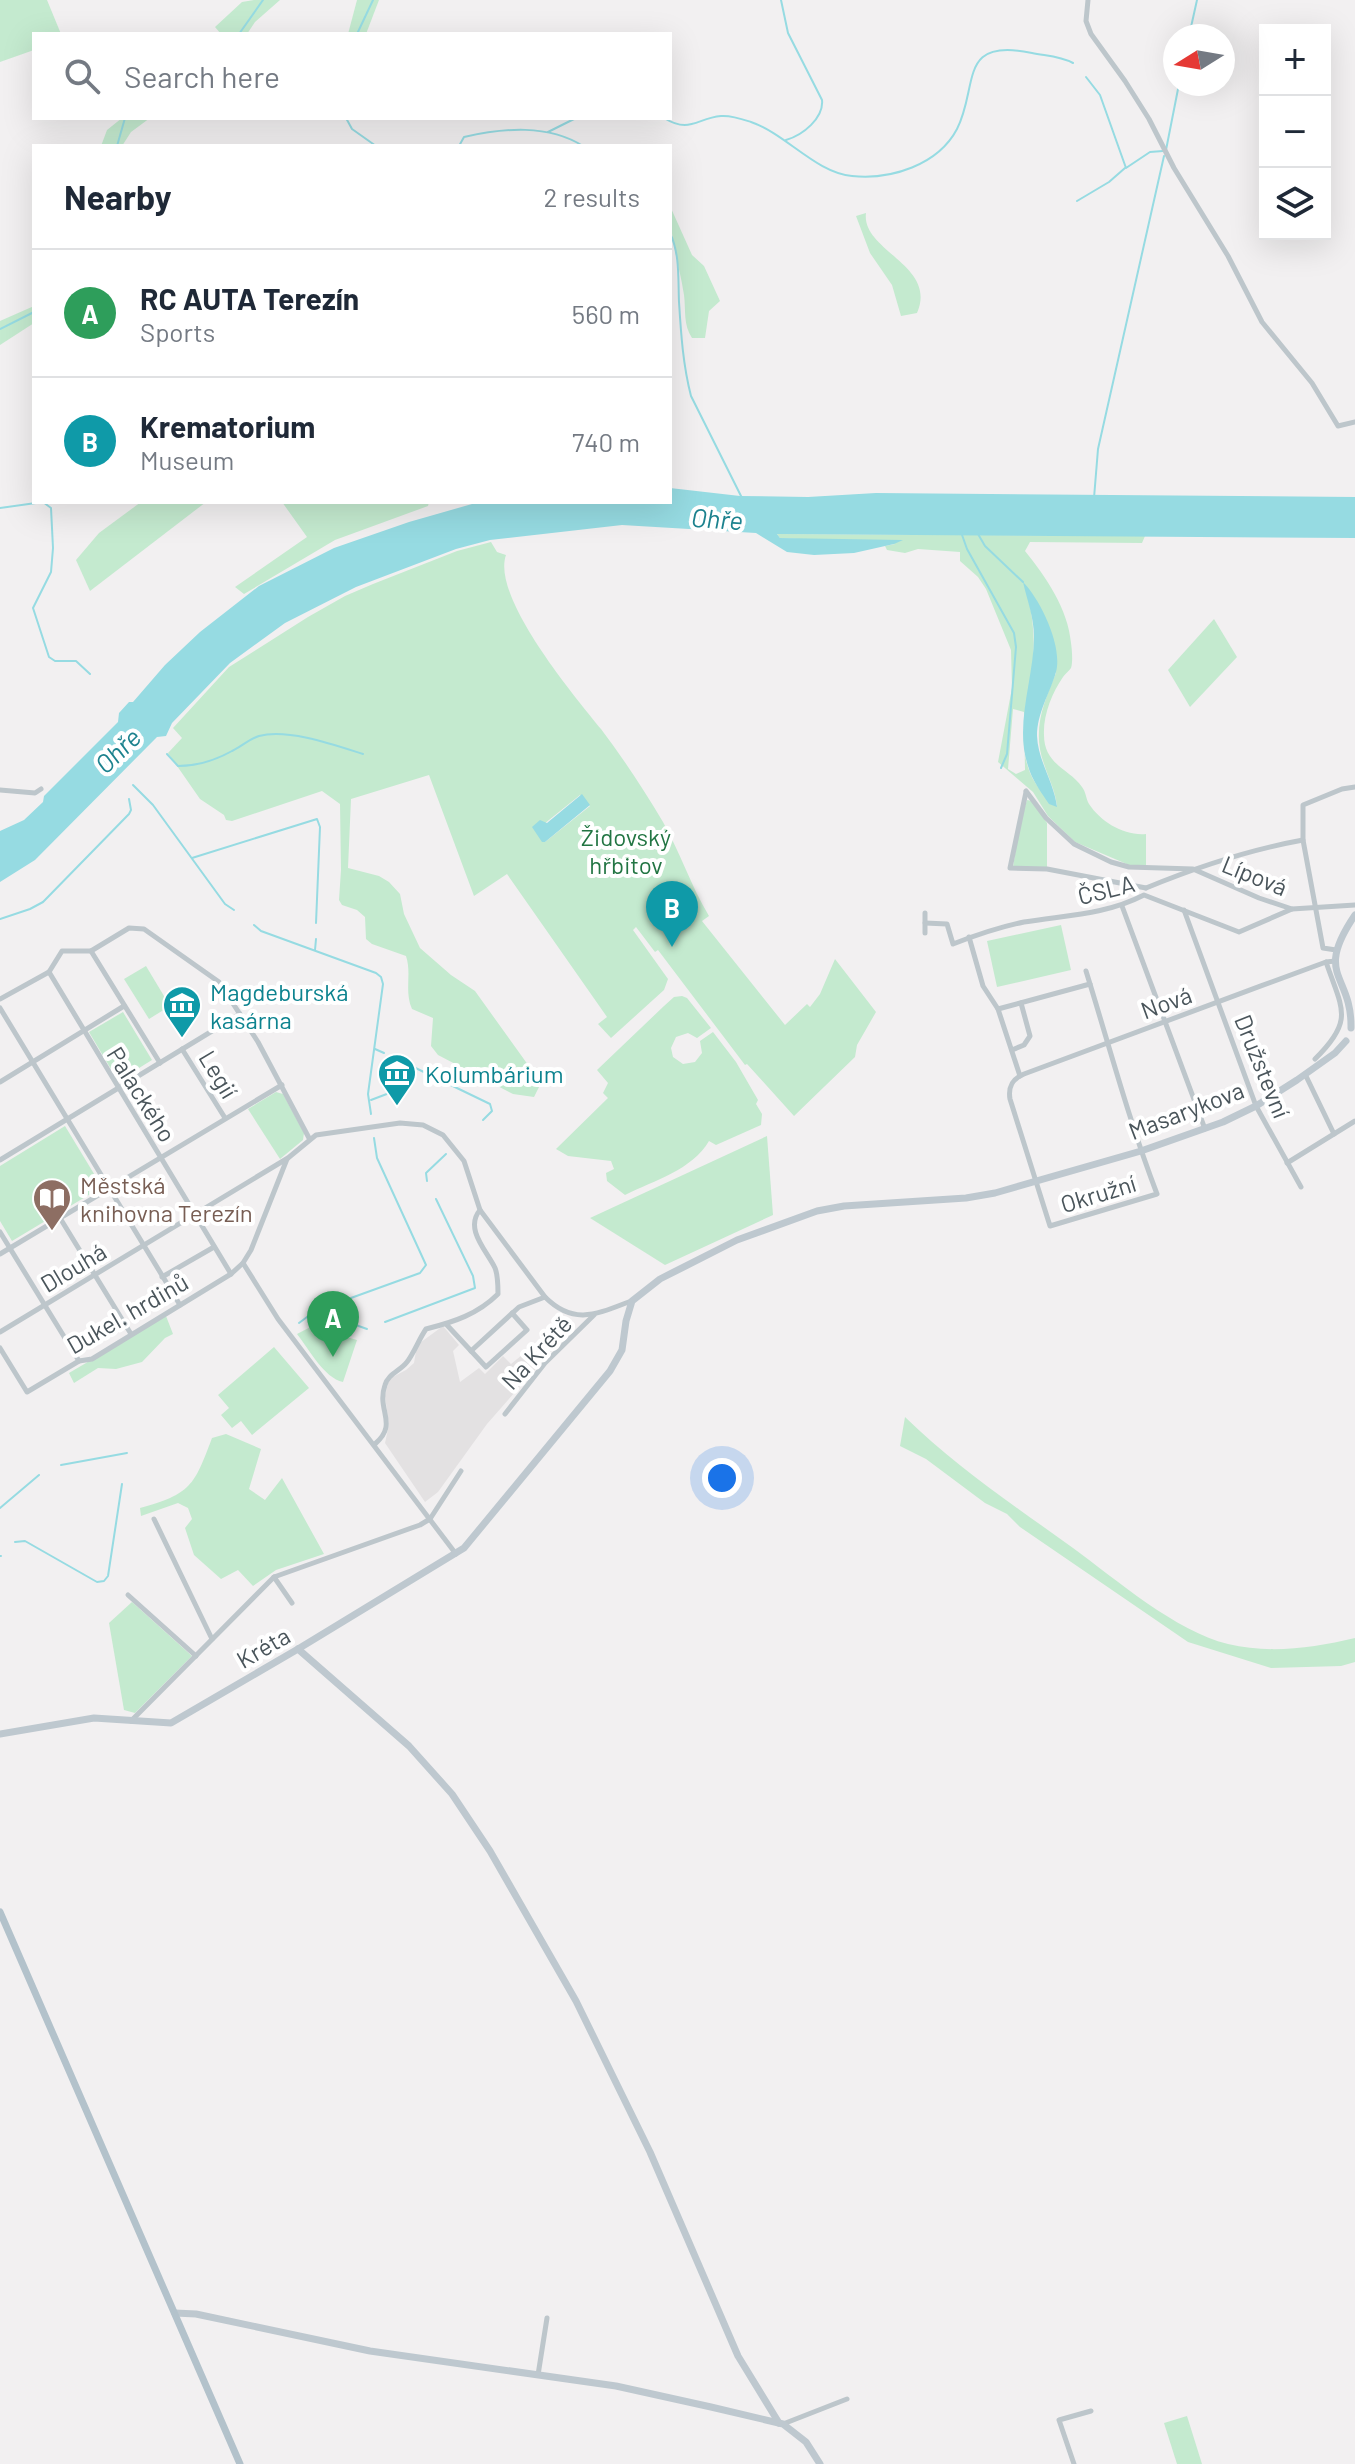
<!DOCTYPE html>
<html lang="en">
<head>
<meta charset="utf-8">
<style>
  :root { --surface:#fff; --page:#f6f6f7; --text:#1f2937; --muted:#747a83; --line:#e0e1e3; --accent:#0f766e }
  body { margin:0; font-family:Barlow,sans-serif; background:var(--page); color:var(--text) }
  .controls { position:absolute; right:24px; top:24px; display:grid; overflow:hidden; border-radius:0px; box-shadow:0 8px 32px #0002 }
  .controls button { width:72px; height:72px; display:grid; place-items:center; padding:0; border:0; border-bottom:2px solid var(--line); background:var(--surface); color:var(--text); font:40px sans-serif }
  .compass { position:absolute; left:1163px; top:24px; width:72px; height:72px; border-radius:50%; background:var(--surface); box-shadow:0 8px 32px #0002; rotate:259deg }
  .you { position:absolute; left:722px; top:1478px; width:28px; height:28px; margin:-20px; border:6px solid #fff; border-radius:50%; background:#1a73e8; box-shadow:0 0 0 12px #1a73e833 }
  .badge { display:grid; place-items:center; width:52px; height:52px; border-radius:50%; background:var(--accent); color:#fff; font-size:26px; font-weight:700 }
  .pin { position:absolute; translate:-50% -66px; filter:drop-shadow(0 2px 4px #0008) }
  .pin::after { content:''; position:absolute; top:42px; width:28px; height:24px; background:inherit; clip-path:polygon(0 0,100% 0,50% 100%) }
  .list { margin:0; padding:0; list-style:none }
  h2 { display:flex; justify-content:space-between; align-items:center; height:104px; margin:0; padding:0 32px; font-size:34px }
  h2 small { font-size:26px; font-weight:400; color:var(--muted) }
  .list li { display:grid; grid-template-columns:52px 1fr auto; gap:24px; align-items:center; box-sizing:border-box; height:128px; padding:0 32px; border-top:2px solid var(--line) }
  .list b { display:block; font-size:30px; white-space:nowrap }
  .list p { margin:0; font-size:26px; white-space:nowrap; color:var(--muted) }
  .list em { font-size:26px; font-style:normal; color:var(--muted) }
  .icon { flex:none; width:44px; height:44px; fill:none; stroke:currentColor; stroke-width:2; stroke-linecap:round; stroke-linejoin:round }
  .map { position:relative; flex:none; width:1355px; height:2464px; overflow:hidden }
  .search { position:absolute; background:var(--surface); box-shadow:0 8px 32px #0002; left:32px; top:32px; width:640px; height:88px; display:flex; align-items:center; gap:20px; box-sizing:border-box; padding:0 28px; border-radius:0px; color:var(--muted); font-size:30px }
  .panel { position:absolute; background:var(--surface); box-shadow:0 8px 32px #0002; left:32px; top:144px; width:640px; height:360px; border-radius:0px }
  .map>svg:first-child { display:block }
  .education { fill:#e3e1e2 }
  .green { fill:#c4eacf; fill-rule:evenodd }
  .water { fill:#96dbe2 }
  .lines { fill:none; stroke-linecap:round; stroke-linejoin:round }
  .stream { stroke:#96dbe2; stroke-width:2 }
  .street { stroke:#bdc6cb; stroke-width:5 }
  .secondary { stroke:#bec8cf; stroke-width:7 }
  .primary { stroke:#b3c2cb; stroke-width:7 }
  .labels { text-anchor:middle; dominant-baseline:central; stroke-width:8; stroke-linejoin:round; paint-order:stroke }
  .park-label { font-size:24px; fill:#227543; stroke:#fff }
  .street-label { font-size:24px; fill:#4a555b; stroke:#fff }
  .culture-label { font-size:24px; fill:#0d838f; stroke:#fff; text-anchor:start }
  .education-label { font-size:24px; fill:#785e54; stroke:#fff; text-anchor:start }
  .water-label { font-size:26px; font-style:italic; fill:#1c828e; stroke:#fff }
</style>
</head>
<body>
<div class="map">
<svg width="1355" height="2464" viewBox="0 0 1355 2464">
  <rect width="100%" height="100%" fill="#f2f0f1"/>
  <path class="education" d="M443,1326L459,1345L453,1351L460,1382L479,1368L485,1374L503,1356L511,1364L549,1333L553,1345L551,1351L487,1424L438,1492L425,1502L385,1443L389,1425L385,1396L389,1379L406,1370L414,1363L417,1345Z"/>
  <g class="green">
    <path d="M0,0H47L61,34H34V50L0,62Z"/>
    <path d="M254,0H280L255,22L247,34H221L215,27L242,2Z"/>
    <path d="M357,0H379L366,34H348Z"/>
    <path d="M122,118H150L131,132L122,146H101L107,130Z"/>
    <path d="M670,206L692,255L704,266L720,301L709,311L705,338H692C683,324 686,311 684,295C679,263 670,240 670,206Z"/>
    <path d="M866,213C861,251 938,265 917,313L901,316L892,285L870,253L856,216Z"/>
    <path d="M34,306V323L0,345V321Z"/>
    <path d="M141,502H206L90,591L76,560L99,533Z"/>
    <path d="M282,502H429L428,506L335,540L244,594L235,587L307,537Z"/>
    <path d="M777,534L1145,536L1142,543L1030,542L1025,551C1046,577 1068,609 1071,643C1072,650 1073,662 1071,668C1069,671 1065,674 1063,677C1052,693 1043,715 1044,735C1044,765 1070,769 1082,787C1086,792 1086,799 1089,804C1101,822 1124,836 1146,834V865H1129L1075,842L1048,816L1033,792L998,762L1012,688L1011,650L986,589L978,577L960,561V552L918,549L905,553L887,550L885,546L895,544L780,538ZM1024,584L1056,673C1043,704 1032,731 1044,764C1049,779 1055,790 1057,806C1050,799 1041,792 1036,784C1012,747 1030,703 1033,663C1035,636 1033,610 1024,584ZM1013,709L1024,712L1025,770L1016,774L1008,769Z"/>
    <path d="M491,542L497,552L506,555C491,597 575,697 601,729C623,758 644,790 663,822C680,852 691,886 709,916L702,921L785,1025L807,1004L810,1007L820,994L835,959L876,1012L857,1045L855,1057L794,1116L747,1064L745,1065L658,950L655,952L636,927L633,930L668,979L664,990L611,1038L598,1024L607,1017L507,874L474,896L429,775L351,799L348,868L379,876L389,882L400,894L404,914L420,948L451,975L475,991L541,1083L534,1097L513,1094L438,1055L431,1046L433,1018L412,1009C404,991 412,974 406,956L372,944L366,939L365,917L357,910L342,905L339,900L341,870L340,804L322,791L232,821L226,820L224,815L200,799L168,753L182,738L173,728L229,667L308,617L345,596L373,584L457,551ZM580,795L590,806L545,842L544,824Z"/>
    <path d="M1214,619L1237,657L1190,707L1168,670Z"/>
    <path d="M1027,800L1032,801L1047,823V867H1013L1020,822Z"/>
    <path d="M1061,925L1071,970L997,987L987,941Z"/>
    <path d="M146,966L170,1006L149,1019L124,979Z"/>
    <path d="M682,996L687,998L711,1028L697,1038L688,1033L676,1037L671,1048L673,1057L683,1064L695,1062L702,1053L700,1041L713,1032L736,1062L758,1100L756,1104L762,1114L761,1125L716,1145L709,1141C692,1170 655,1180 625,1195L607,1181L606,1173L614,1169L611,1161L568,1156L556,1149L608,1098L603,1093L608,1083L597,1070L664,1006L674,997Z"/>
    <path d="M123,1012L152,1060L118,1081L89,1032Z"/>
    <path d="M276,1092L283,1094L304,1133L303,1140L280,1159L248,1109Z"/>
    <path d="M65,1126L102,1187L12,1241L0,1221V1166Z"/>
    <path d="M767,1136L773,1215L665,1265L590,1218Z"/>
    <path d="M166,1316L173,1334L165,1338L142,1362L116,1369L98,1368L74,1383L69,1373Z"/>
    <path d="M324,1320L335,1324L336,1334L357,1340L343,1382C324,1378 309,1349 297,1334Z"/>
    <path d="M274,1347L309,1388L252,1435L241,1421L232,1428L221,1415L229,1408L218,1395Z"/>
    <path d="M905,1417C956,1467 1015,1506 1073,1548C1117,1580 1175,1631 1228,1644C1270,1654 1313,1648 1355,1638V1662L1341,1666L1271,1668L1188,1642L1020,1527L1007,1514L985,1503L926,1459L900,1446Z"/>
    <path d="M226,1434L261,1449L249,1489L265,1500L282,1478L324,1554L276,1570L253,1586L238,1570L221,1579L194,1555L185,1528L192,1519L188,1508L178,1503L141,1516L140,1508C191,1494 194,1486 212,1438Z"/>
    <path d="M132,1602L192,1656L135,1713L124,1710L109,1623Z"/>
    <path d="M1187,2416L1202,2464H1177L1164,2423Z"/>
  </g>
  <g class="water">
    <path d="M670,488L740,496L808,497L876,493L1355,497V538L777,534L780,538L903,540L894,544L854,553L814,555L787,552L756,533L622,525L490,540L456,549L356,587L285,623L230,663L172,723L166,736L157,737L35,860L0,882V831L24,820L43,802L44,796L118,722L119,713L129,702H133L165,665L200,632L259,586L334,548L409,522L479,502H670Z"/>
    <path d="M1023,582C1040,599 1063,646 1056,672C1050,693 1037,713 1037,736C1038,761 1054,782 1057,807L1049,804C1041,792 1032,780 1028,766C1014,725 1034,678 1034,637C1034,617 1027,600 1023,582Z"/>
    <path d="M582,794L590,805L545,842H542L532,827L540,820L547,823Z"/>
  </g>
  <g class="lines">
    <g class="stream">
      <path d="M781,0L788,33L822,100C824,118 803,135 786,140"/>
      <path d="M239,34L263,0"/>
      <path d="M357,34L373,0"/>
      <path d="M1189,36L1197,0"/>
      <path d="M1086,77L1100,95L1126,168L1150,152L1163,151"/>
      <path d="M346,118L352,129L376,146"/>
      <path d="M664,118C690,134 697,118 721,116C731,115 742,119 751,122C786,134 816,173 852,176C891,180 938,165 957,129C979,86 957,37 1032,53C1047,56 1060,56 1073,63"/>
      <path d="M548,132L576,118"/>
      <path d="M117,146L125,118"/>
      <path d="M459,146L464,137C504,128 548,124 583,146"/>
      <path d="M1166,150L1179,84"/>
      <path d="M1077,201L1109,182L1125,168"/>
      <path d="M670,233C680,254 678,279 679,302C681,334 683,365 691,396L742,498"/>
      <path d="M0,329L34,312"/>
      <path d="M1094,498L1098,449L1164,156"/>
      <path d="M0,508L43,502L51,508L53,548L51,572L33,608L49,657L55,661H76L90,674"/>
      <path d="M961,532L967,549L1014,633L1016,647L1007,754L1001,768"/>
      <path d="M978,534L985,546L1023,582"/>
      <path d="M167,754L178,766C198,766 214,761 232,751C241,747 249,739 259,736C287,728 335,745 363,754"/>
      <path d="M133,785L153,805L225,904L234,910"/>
      <path d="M192,858L317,819L320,827L316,923"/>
      <path d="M0,919L30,909L43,902L129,814L131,810L129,799"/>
      <path d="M254,925L261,931L376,973L381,977L383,984L368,1094L371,1114"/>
      <path d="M315,950L316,939"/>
      <path d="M375,1049L384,1053"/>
      <path d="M399,1060L490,1104L492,1111L483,1120"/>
      <path d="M371,1100L392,1092"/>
      <path d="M427,1181L426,1173L446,1154"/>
      <path d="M340,1303L350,1309V1313"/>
      <path d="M385,1322L475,1288L473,1276L436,1199"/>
      <path d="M299,1323L315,1311L420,1273L426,1265L377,1158L374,1138"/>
      <path d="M353,1324L367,1329"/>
      <path d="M61,1465L127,1453"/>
      <path d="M0,1508L39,1475"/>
      <path d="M15,1542L25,1541L97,1582L104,1581L108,1576L122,1484"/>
      <path d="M0,1556H1"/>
    </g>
    <g class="street">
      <path d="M1088,0L1086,21L1091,34L1125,81L1149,119L1174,168L1228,256L1262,322L1312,383L1338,426L1355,422"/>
      <path d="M0,790L35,793L41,789"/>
      <path d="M1026,791L1046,818L1074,844L1111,862L1129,867L1193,869L1259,898L1292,909L1355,905"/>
      <path d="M1026,792L1010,868L1047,869L1146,888"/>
      <path d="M1146,888C1197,867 1248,850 1303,840"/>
      <path d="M1122,906L1205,1129"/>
      <path d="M1184,910L1256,1106L1301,1187"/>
      <path d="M925,913V933"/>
      <path d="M925,923L947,924L953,944C976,935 999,927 1024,922C1066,915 1105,915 1144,895L1239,932L1292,909"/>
      <path d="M969,937L983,986L998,1009L1090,984"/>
      <path d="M1336,950L1323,948L1303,840V805L1342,789L1355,787"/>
      <path d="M91,951L160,1063"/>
      <path d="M1086,971C1109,1045 1129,1121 1157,1194L1050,1226L1010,1099C1008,1087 1012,1079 1024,1074C1124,1037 1225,999 1326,962L1335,961"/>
      <path d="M49,972L231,1274"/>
      <path d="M0,999L49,972L62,951H91L129,928L144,929L219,982L258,1042L309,1138"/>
      <path d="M0,1008L180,1305"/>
      <path d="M998,1009L1020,1076"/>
      <path d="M182,1049L225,1118"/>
      <path d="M1012,1050L1024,1045L1030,1036L1021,1003"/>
      <path d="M1315,1059C1355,1020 1342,1009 1326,962"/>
      <path d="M1305,1074L1334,1134"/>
      <path d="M0,1082L124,1006"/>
      <path d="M0,1160L240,1014"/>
      <path d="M1287,1163L1355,1121"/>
      <path d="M60,1218L131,1334"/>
      <path d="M0,1232L79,1361"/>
      <path d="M0,1254L282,1085"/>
      <path d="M243,1263L278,1319L456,1554"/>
      <path d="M162,1277L214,1247"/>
      <path d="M446,1324L486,1367L527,1330L512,1313"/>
      <path d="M0,1332L288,1158L316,1135L400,1123L423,1125L443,1135L464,1161L480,1210L545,1297C574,1326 597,1314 631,1301"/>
      <path d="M0,1348L27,1392L79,1361L92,1359L231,1274L243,1263L251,1250L287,1159"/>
      <path d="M471,1351L519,1307L545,1297"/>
      <path d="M505,1414L545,1363L594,1315"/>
      <path d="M375,1444C399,1423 376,1411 385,1385C388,1374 400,1371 407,1362C414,1353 419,1339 426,1329C454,1322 478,1314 498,1294C498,1286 498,1275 495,1268C487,1251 464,1229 480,1210"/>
      <path d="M154,1519L212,1639"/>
      <path d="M274,1577L292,1603"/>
      <path d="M128,1595L196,1656"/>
      <path d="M131,1721L274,1577L420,1525L430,1519L461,1471"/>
      <path d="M538,2375L547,2318"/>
      <path d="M783,2424L847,2399"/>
      <path d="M1074,2464L1059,2420L1091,2411"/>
    </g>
    <g class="secondary">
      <path d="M1351,1028C1352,973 1313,977 1355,915"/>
      <path d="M298,1649L409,1746L452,1794L490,1851L576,2001L650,2152L738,2356L779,2423"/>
      <path d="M0,1734L94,1718L171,1723L298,1649L464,1548L610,1371L622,1350L626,1321L632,1301L660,1279L737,1240L817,1211L844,1206L966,1198L995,1193L1141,1151L1223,1122L1256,1106L1297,1080L1335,1053L1346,1041"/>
      <path d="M175,2313L196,2314L370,2351L616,2386L711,2407L783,2424L806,2442L820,2464"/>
    </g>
    <path class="primary" d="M0,1912L240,2464"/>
  </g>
  <defs>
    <g id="museum-pin" transform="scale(2)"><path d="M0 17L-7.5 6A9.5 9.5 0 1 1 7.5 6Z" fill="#0f9aa8" stroke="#fff"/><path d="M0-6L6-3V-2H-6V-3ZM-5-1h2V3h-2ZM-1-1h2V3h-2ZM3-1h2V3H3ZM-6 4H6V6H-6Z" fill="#fff"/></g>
    <g id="library-pin" transform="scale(2)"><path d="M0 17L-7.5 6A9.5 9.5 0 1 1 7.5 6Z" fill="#8d6e63" stroke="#fff"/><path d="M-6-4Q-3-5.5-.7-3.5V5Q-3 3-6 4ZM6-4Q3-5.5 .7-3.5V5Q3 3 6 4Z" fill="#fff"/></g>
  </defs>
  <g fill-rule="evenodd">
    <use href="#museum-pin" x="182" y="1005"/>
    <use href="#museum-pin" x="397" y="1073"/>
    <use href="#library-pin" x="52" y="1198"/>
  </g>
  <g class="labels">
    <g class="park-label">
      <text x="626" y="836">Židovský<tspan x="626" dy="28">hřbitov</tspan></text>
    </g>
    <g class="street-label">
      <text transform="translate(1255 875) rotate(22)">Lípová</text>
      <text transform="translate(1106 889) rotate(-14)">ČSLA</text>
      <text transform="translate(1166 1002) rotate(-20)">Nová</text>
      <text transform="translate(1263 1066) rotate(68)">Družstevní</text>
      <text transform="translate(219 1074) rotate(59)">Legií</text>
      <text transform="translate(142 1094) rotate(58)">Palackého</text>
      <text transform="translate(1186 1110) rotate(-21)">Masarykova</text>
      <text transform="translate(1098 1193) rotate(-17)">Okružní</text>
      <text transform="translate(73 1267) rotate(-31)">Dlouhá</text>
      <text transform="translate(127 1313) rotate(-30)">Dukel. hrdinů</text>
      <text transform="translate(536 1352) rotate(-47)">Na Krétě</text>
      <text transform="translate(263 1647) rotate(-30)">Kréta</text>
    </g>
    <g class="culture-label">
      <text x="210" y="991">Magdeburská<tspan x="210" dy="28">kasárna</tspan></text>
      <text x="425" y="1073">Kolumbárium</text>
    </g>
    <g class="education-label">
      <text x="80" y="1184">Městská<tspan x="80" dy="28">knihovna Terezín</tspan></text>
    </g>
    <g class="water-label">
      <text transform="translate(717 518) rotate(4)">Ohře</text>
      <text transform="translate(117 750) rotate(-44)">Ohře</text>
    </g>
  </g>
</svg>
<div class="controls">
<button>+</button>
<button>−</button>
<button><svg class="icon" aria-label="layers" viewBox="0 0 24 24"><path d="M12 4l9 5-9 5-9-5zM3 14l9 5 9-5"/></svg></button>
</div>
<svg class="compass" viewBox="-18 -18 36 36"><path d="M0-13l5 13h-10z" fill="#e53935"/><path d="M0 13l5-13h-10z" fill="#747a83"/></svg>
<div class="you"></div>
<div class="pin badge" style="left:333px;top:1357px;background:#2e9e5b">A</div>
<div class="pin badge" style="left:672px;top:947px;background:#0f9aa8">B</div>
<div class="search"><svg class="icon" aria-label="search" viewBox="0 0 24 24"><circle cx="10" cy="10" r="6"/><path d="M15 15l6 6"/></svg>Search here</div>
<section class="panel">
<h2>Nearby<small>2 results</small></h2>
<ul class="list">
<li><span class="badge" style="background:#2e9e5b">A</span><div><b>RC AUTA Terezín</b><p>Sports</p></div><em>560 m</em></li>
<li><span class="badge" style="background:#0f9aa8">B</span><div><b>Krematorium</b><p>Museum</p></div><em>740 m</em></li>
</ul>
</section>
</div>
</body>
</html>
